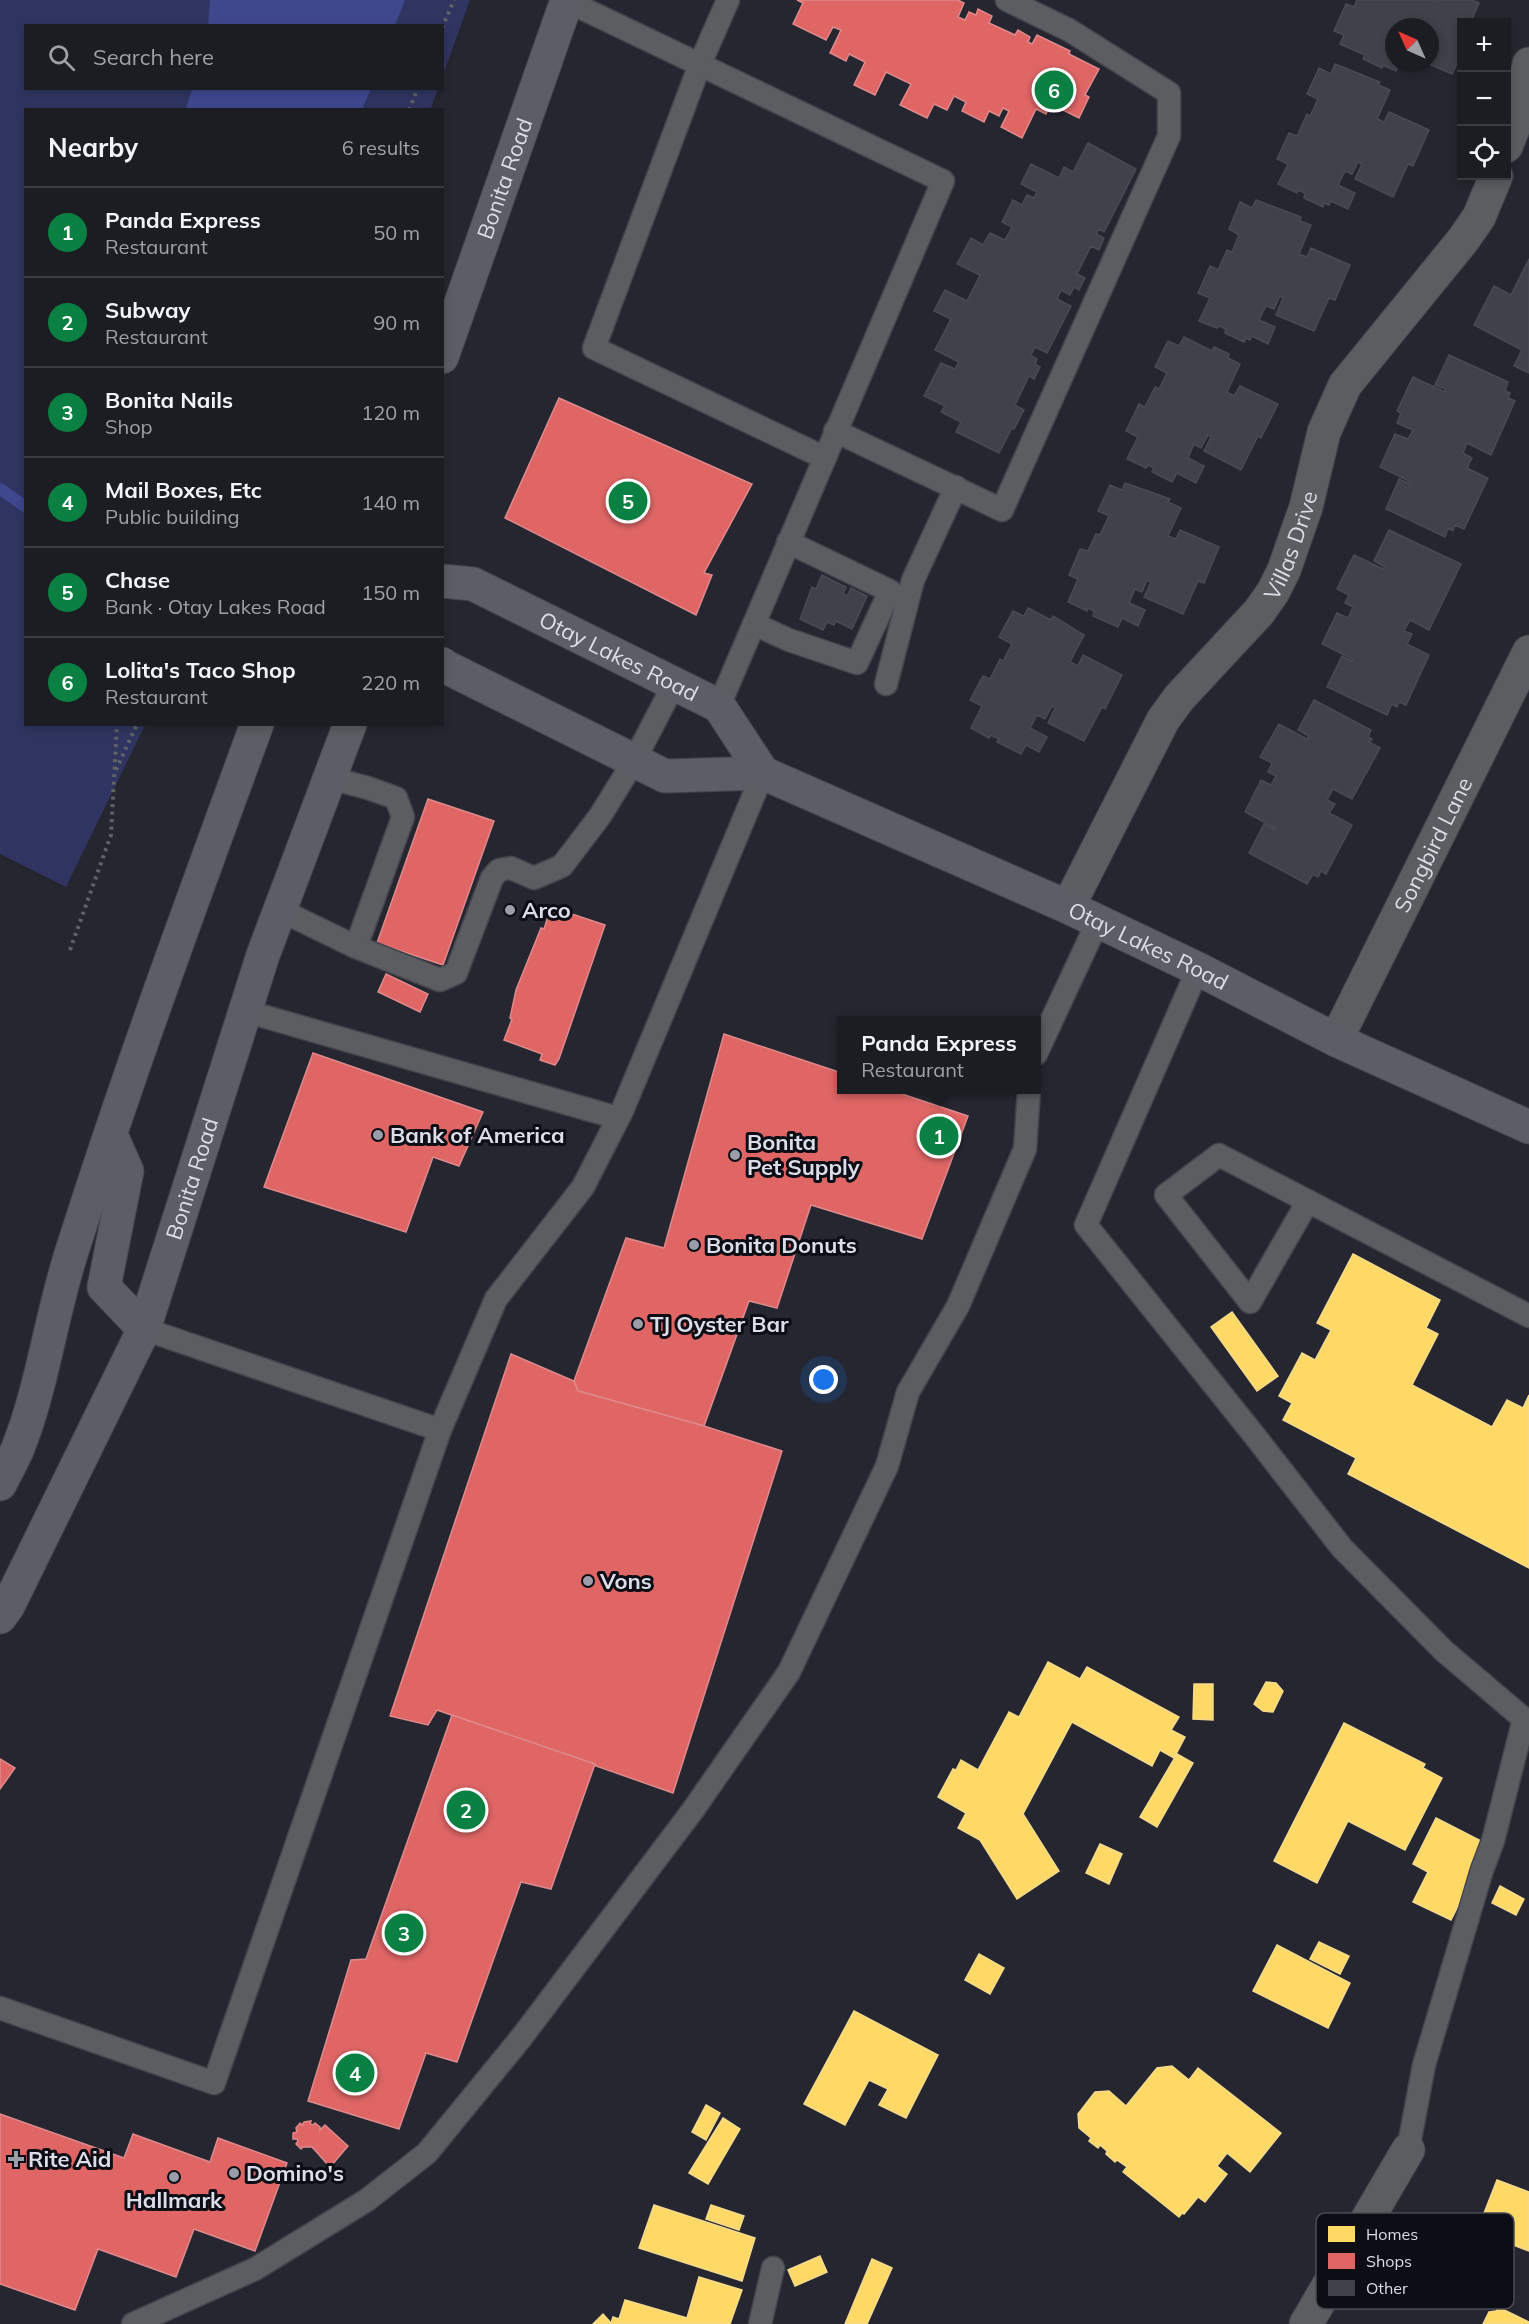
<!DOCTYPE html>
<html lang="en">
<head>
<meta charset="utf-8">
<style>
  :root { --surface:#1c1c23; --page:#292930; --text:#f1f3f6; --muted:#a0a1a6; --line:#3a3a41; --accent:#0b8043 }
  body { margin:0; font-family:Mulish,sans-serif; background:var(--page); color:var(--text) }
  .controls { position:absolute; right:18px; top:18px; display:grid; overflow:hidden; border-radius:0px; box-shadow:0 3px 9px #0003 }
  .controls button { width:54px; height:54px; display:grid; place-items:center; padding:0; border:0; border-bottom:2px solid var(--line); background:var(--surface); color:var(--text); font:30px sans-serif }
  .compass { position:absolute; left:1385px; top:18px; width:54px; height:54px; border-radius:50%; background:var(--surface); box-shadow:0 3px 9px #0003; rotate:315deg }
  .you { position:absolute; left:824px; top:1380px; width:21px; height:21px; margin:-15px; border:4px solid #fff; border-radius:50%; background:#1a73e8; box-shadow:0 0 0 9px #1a73e833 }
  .badge { display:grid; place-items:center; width:39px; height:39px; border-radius:50%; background:var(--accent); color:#fff; font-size:20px; font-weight:700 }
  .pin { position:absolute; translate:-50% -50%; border:3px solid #fff; box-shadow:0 2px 6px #0006 }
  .popup { position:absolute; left:837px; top:1016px; width:204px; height:78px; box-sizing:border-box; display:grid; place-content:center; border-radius:0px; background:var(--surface); filter:drop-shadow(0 2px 4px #0005); font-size:20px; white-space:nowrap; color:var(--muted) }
  .popup b { font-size:22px; color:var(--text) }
  .popup::after { content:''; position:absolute; left:50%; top:100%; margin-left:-12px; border:12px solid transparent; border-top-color:var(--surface) }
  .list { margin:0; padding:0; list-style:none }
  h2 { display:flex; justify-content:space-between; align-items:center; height:78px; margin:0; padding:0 24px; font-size:26px }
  h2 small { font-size:20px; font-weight:400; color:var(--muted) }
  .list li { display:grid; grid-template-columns:39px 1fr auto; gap:18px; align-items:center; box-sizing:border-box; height:90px; padding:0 24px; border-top:2px solid var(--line) }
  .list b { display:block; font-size:22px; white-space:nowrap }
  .list p { margin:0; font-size:20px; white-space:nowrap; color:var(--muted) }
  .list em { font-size:20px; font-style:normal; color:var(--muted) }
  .icon { flex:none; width:33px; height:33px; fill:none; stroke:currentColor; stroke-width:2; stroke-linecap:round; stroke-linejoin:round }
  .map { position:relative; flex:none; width:1529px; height:2324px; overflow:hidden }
  .search { position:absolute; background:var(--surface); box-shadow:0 3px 9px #0003; left:24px; top:24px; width:420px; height:66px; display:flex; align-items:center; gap:15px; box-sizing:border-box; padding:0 21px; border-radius:0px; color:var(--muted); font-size:22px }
  .panel { position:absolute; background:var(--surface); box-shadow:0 3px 9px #0003; left:24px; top:108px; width:420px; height:618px; border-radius:0px }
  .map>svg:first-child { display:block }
  .green { fill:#2f3560 }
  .water { fill:#3f478d }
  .homes { fill:#ffd966; stroke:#f4da8d; stroke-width:1.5 }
  .shops { fill:#e06666; stroke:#de8a8d; stroke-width:1.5 }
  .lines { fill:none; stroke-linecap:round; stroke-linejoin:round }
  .stream { stroke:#3f478d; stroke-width:12 }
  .building { fill:#404149; stroke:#494a52; stroke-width:1.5 }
  .service-casing { stroke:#43444c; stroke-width:25 }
  .minor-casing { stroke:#43444c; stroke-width:35 }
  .primary-casing { stroke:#43444c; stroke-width:35 }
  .path { stroke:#616266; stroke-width:4; stroke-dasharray:3 4.5; stroke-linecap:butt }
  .service { stroke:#5c5d61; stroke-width:22 }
  .minor { stroke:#5c5d61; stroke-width:33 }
  .primary { stroke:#5d5e65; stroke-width:33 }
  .poi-dot { fill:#9b9da8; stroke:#0c0d15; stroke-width:2 }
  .labels { text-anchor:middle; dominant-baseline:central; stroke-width:6; stroke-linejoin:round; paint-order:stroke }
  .street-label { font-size:22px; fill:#dbdde9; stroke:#0c0d15 }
  .poi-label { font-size:22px; font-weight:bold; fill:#dbdde9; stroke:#0c0d15; text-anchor:start }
  .key { fill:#0c0d15; stroke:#4a4b55; stroke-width:1.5 }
  .key-label { font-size:16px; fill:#dbdde9 }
</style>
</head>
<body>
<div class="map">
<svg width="1529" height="2324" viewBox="0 0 1529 2324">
  <rect width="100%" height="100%" fill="#25262f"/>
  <path class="green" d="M0,0H470L443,75L442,26H26V88L438,89L430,110H26V724L145,725L66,887L0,854Z"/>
  <g class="water">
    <path d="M210,0H405L395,25H208Z"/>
    <path d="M192,89V88L371,89L362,109H186Z"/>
  </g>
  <g class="homes">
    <path d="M1353,1254L1440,1300L1426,1328L1438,1334L1412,1385L1492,1427L1507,1400L1523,1408L1529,1395V1568L1348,1474L1356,1458L1283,1420L1292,1403L1279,1396L1302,1353L1315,1360L1331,1330L1317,1323Z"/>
    <path d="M1232,1312L1278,1376L1257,1391L1211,1327Z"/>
    <path d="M1048,1662L1080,1679L1087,1667L1179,1717L1171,1730L1185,1737L1174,1758L1160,1750L1152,1766L1072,1722L1023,1814L1059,1871L1017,1899L980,1840L958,1828L966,1813L938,1797L953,1769L956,1770L961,1760L978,1770L1009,1712L1019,1717Z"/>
    <path d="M1266,1682L1276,1683L1283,1691L1273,1712L1263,1711L1254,1704Z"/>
    <path d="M1194,1684H1213V1720L1193,1719Z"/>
    <path d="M1344,1723L1425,1764L1423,1768L1442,1778L1405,1850L1348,1821L1317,1883L1274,1861Z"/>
    <path d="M1177,1754L1193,1763L1157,1827L1140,1817Z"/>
    <path d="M1436,1818L1489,1845L1451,1920L1413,1902L1428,1872L1413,1864Z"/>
    <path d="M1100,1844L1122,1854L1109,1884L1086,1873Z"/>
    <path d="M1500,1886L1524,1899L1516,1915L1492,1903Z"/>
    <path d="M1319,1942L1349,1956L1340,1974L1310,1959Z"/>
    <path d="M1277,1945L1350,1983L1328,2028L1253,1991Z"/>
    <path d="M979,1954L1004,1968L990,1994L965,1980Z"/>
    <path d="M854,2011L938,2055L906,2118L879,2105L888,2089L869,2080L845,2125L804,2104Z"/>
    <path d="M1172,2066L1189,2080L1198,2068L1281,2133L1250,2172L1227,2153L1217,2166L1227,2174L1205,2202L1198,2197L1184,2214L1182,2213L1179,2217L1123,2172L1127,2167L1117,2160L1115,2162L1106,2154L1107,2151L1100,2145L1098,2148L1089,2141L1091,2138L1079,2128L1078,2114L1095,2092L1109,2091L1126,2106L1157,2068Z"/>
    <path d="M706,2105L720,2113L706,2140L692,2132Z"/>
    <path d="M723,2118L740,2129L708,2184L689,2173Z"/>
    <path d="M1497,2180L1529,2192V2251L1477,2231Z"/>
    <path d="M654,2205L755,2238L742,2281L639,2248Z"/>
    <path d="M711,2205L744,2216L739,2230L706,2219Z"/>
    <path d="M1398,2248L1459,2275L1443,2308L1382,2280Z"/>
    <path d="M820,2256L827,2272L795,2286L788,2270Z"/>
    <path d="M872,2259L892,2268L867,2324H845Z"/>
    <path d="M699,2277L742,2290L730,2324H593L603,2314L611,2323L613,2317L619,2319L625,2300L687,2318Z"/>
    <path d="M1498,2307L1529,2322V2324H1483L1489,2312L1496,2311Z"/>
  </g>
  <g class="shops">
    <path d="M797,0H958L964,3L958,17L965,20L969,12L976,15L978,9L992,16L989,23L1015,35L1018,30L1030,37L1028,42L1032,44L1037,35L1070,51L1069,54L1099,69L1085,95L1089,97L1079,118L1051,104L1046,114L1036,109L1022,138L1001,127L1009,111L1003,108L999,116L989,111L984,122L962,111L966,102L954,96L947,110L934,104L927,118L900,105L911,84L886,72L875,95L854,85L865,62L849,54L846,61L830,53L841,30L833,27L826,40L793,24L803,3Z"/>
    <path d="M559,398L752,484L704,573L712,575L696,615L505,518Z"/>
    <path d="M428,799L494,821L443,965L377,943Z"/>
    <path d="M551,907L605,925L559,1059L555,1065L540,1060L542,1054L504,1040L512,1019L510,1018L516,990L541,928L544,929Z"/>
    <path d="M386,974L428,994L420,1012L378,992Z"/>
    <path d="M724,1034L842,1073V1090H890L968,1116L922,1239L811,1205L777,1308L749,1301L704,1426L578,1391L574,1381L626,1238L664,1248Z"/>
    <path d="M313,1053L483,1112L459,1166L433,1157L406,1232L264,1187Z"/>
    <path d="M511,1354L574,1381L578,1391L704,1426L782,1451L673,1793L437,1710L428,1725L390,1716Z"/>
    <path d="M452,1715L595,1764L551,1889L521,1882L457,2062L426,2053L399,2129L308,2101L351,1960L366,1959Z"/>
    <path d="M0,1759L15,1768L0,1789Z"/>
    <path d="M0,2114L124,2158L133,2134L210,2162L218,2138L287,2163L255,2251L194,2229L176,2277L98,2249L75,2310L0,2284Z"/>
    <path d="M311,2121L310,2124L313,2125L315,2123L320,2127V2130L325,2125L348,2146L330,2167L312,2147H303L301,2149L296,2144L298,2141L297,2139H293V2133L297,2132L296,2128L300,2123L302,2125L304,2122Z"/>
  </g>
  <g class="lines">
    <path class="stream" d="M0,489L26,507"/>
  </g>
  <g class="building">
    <path d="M1357,0H1432L1435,2L1436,0H1472L1479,3L1471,22H1462V53L1452,74L1427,63H1430V27H1394V63H1399L1396,71L1383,65L1382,68L1363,59L1365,55L1340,44L1344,35L1334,31L1346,4L1354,7Z"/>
    <path d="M1335,64L1380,82L1378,85L1390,90L1377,119L1384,122L1389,112L1429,130L1413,166L1408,164L1393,197L1355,179L1362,164L1358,162L1352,174L1345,171L1338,185L1355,193L1348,209L1331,201L1329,205L1324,203L1323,207L1304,198L1305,193L1298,190L1297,193L1278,184L1288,164L1277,159L1289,133L1297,136L1307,114L1310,116L1318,99L1307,94L1319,68L1331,74Z"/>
    <path d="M1088,143L1136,169L1104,232L1099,229L1096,234L1104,238L1099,250L1091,246L1077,274L1085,278L1079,290L1074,287L1070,295L1061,290L1057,299L1071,306L1047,353L1035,347L1031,355L1037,359L1035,364L1040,367L1034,379L1029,376L1015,405L1024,410L1014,429L1012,428L999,453L956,432L961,422L941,412L945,406L924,396L941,363L955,369L959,362L935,350L951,319L934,311L945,290L967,301L980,275L957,264L971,238L983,245L990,233L1005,240L1012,227L1002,222L1013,200L1022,205L1027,195L1034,198L1037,192L1021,184L1031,164L1059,178L1064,167L1073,172Z"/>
    <path d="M1256,200L1301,217L1300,221L1311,225L1299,254L1307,257L1311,248L1350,265L1335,300L1329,298L1314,331L1276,315L1283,298L1280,296L1274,309L1266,306L1259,320L1275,327L1268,344L1252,336L1250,340L1246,338L1244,342L1225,333L1226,329L1219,326L1217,328L1199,321L1210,298L1198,293L1210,266L1218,270L1227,250L1232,252L1239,235L1229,229L1240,202L1252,208Z"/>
    <path d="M1529,259V373L1514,366L1522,350L1474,325L1494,286L1511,295Z"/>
    <path d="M1184,337L1212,351L1214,347L1229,354L1228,358L1240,364L1227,392L1234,396L1240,386L1278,404L1261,438L1258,436L1241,470L1204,451L1211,437L1208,435L1201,448L1194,444L1188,458L1204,466L1196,483L1177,473L1172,482L1152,472L1154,468L1148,465L1146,468L1127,459L1138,437L1126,431L1139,404L1145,407L1155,387L1159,389L1167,373L1155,367L1168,341L1179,346Z"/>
    <path d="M1449,355L1508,382L1505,391L1510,393L1508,398L1515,401L1491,455L1467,443L1463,453L1472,458L1467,468L1488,478L1464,529L1455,525L1453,531L1448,528L1445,537L1386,509L1399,479L1410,484L1411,482L1380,467L1395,434L1408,439L1413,430L1397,423L1401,413L1397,411L1413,377L1445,392L1446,389L1435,385Z"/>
    <path d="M1125,483L1170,499L1168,502L1181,508L1168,536L1176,539L1180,530L1219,547L1204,583L1198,581L1183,614L1144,597L1151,582L1147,580L1142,592L1135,589L1129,603L1145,610L1138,626L1122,618L1118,627L1093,616L1094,611L1088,608L1087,611L1068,602L1078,579L1069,575L1080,549L1088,551L1096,534L1100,535L1109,516L1098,511L1110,485L1122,490Z"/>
    <path d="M1389,530L1461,564L1429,630L1410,620L1404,631L1412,634L1407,644L1429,655L1406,705L1399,702L1397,707L1392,704L1387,715L1327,687L1342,656L1352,661L1353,659L1322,644L1337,613L1348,618L1353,607L1345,603L1349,595L1337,589L1354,555L1383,569L1385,567L1374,561Z"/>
    <path d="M822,575L846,587L843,594L847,596L851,588L867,596L852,629L836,621L834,625L827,622L823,630L800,619L812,587L816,589Z"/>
    <path d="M1028,608L1051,620L1053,616L1084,635L1070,662L1078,666L1083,655L1122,675L1105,709L1102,707L1084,741L1048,723L1055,708L1052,706L1045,719L1037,715L1030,728L1047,737L1039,752L1026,745L1021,754L997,742L999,739L991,735L989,738L971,728L982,706L970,700L983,676L990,679L1000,659L1003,661L1012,644L999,637L1013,611L1024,616Z"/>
    <path d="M1314,700L1371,730L1368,737L1372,739L1369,742L1380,748L1352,799L1333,789L1327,800L1335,804L1329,813L1352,825L1326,874L1321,871L1318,877L1313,874L1307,884L1249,853L1264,824L1275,830V828L1245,812L1261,780L1271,785L1276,776L1268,772L1272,763L1260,757L1279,724L1307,739L1309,736L1298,730Z"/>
  </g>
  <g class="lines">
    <g class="service-casing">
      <g id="service">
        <path d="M728,0L700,64L594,348L825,458"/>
        <path d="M567,1L943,181L719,706"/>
        <path d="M835,431L1002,510L1169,136V93L1069,30L1007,0"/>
        <path d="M754,624L789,640L857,663L890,591L788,542"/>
        <path d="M886,684L913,580L956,487"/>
        <path d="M330,778L368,788L396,798L403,817L356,947"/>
        <path d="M280,910L356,947L440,980L456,973L492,878L499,870L511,868L534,878L562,866L600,816L634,761L674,684"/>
        <path d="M1198,969L1086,1225L1254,1435L1342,1548L1444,1651L1524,1719L1493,1841L1482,1870L1424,2065L1408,2150"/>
        <path d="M245,1011L618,1118"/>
        <path d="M1036,1054L1098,921"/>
        <path d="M1308,1201L1250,1302L1166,1195L1219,1155L1529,1316"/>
        <path d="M440,1430L496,1299L583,1187L622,1111L763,773"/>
        <path d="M0,2008L214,2083L440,1430L144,1329"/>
        <path d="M133,2324L255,2269L367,2200L427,2153L521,2038L693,1810L789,1672L887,1466L908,1392L958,1306L1025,1149L1029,1090"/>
        <path d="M760,2324L773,2268"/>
      </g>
    </g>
    <g class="minor-casing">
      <g id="minor">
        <path d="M1506,146L1515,124L1529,64"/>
        <path id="s1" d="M1068,907L1163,720L1179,698L1259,612L1273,592L1284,570L1306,507L1324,432L1345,385L1463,240L1479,217L1496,176"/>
        <path id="s2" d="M1336,1040L1529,652"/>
        <path d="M1306,2324L1408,2150"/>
      </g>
    </g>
    <g class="primary-casing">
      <g id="primary">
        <path id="s3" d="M442,357L567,0"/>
        <path id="s4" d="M442,581L473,584L719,706L763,773"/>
        <path id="s5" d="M442,664L446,667L665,776L763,773L1068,907L1198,969L1336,1040L1529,1127"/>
        <path d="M111,1135L127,1171L104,1287L144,1329"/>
        <path d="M0,1484C6,1472 13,1460 18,1448C43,1385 51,1315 72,1251C128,1074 193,899 257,724"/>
        <path id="s6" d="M0,1617L8,1606L144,1329L263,955L350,724"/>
      </g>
    </g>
    <g class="path">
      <path d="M442,28L454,0"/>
      <path d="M409,110L418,88"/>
      <path d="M116,770L137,724"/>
      <path d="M70,950L111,835L117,724"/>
    </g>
    <use href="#service" class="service"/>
    <use href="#minor" class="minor"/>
    <use href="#primary" class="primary"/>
  </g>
  <g class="poi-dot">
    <circle cx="510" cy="910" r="6"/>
    <circle cx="378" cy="1135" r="6"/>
    <circle cx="735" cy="1155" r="6"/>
    <circle cx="694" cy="1245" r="6"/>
    <circle cx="638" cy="1324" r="6"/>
    <circle cx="588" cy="1581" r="6"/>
    <path d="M13 2150h6v6h6v6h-6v6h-6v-6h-6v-6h6z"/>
    <circle cx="234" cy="2173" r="6"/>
    <circle cx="174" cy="2177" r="6"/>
  </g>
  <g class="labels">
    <g class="street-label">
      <text stroke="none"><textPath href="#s3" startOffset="189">Bonita Road</textPath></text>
      <text stroke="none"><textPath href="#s1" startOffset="429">Villas Drive</textPath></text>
      <text stroke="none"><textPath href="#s4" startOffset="194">Otay Lakes Road</textPath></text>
      <text stroke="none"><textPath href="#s2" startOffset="218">Songbird Lane</textPath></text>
      <text stroke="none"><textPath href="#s5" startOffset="770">Otay Lakes Road</textPath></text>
      <text stroke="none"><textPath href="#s6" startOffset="480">Bonita Road</textPath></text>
    </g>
    <g class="poi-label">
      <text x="522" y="910">Arco</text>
      <text x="390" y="1135">Bank of America</text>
      <text x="747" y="1142">Bonita<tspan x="747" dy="25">Pet Supply</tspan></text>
      <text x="706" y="1245">Bonita Donuts</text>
      <text x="650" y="1324">TJ Oyster Bar</text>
      <text x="600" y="1581">Vons</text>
      <text x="28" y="2159">Rite Aid</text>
      <text x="246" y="2173">Domino's</text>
      <text x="174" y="2200" text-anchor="middle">Hallmark</text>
    </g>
  </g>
  <rect x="1316" y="2213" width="198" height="96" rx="9" class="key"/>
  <rect x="1328" y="2226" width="27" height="16" fill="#ffd966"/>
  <rect x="1328" y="2253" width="27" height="16" fill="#e06666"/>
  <rect x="1328" y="2280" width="27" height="16" fill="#404149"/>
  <g class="key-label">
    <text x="1366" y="2240">Homes</text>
    <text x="1366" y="2267">Shops</text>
    <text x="1366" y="2294">Other</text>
  </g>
</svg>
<div class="controls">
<button>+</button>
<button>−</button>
<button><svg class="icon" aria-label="locate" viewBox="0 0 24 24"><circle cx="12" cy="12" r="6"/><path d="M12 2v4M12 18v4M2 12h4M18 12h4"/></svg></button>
</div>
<svg class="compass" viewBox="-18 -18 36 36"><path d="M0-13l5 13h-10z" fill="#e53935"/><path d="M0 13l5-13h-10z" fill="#a0a1a6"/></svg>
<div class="you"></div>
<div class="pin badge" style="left:939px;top:1136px">1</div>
<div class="popup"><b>Panda Express</b>Restaurant</div>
<div class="pin badge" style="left:466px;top:1810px">2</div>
<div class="pin badge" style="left:404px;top:1933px">3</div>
<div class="pin badge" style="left:355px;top:2073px">4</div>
<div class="pin badge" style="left:628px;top:501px">5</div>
<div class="pin badge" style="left:1054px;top:90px">6</div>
<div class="search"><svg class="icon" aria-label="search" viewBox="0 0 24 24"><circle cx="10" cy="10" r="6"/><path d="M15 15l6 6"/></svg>Search here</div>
<section class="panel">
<h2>Nearby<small>6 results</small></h2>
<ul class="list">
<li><span class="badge">1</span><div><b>Panda Express</b><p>Restaurant</p></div><em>50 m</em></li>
<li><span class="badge">2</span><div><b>Subway</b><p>Restaurant</p></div><em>90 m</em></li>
<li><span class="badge">3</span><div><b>Bonita Nails</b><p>Shop</p></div><em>120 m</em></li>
<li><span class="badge">4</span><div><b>Mail Boxes, Etc</b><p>Public building</p></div><em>140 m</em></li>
<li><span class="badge">5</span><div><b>Chase</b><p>Bank · Otay Lakes Road</p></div><em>150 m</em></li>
<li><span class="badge">6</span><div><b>Lolita's Taco Shop</b><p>Restaurant</p></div><em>220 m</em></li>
</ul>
</section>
</div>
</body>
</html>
